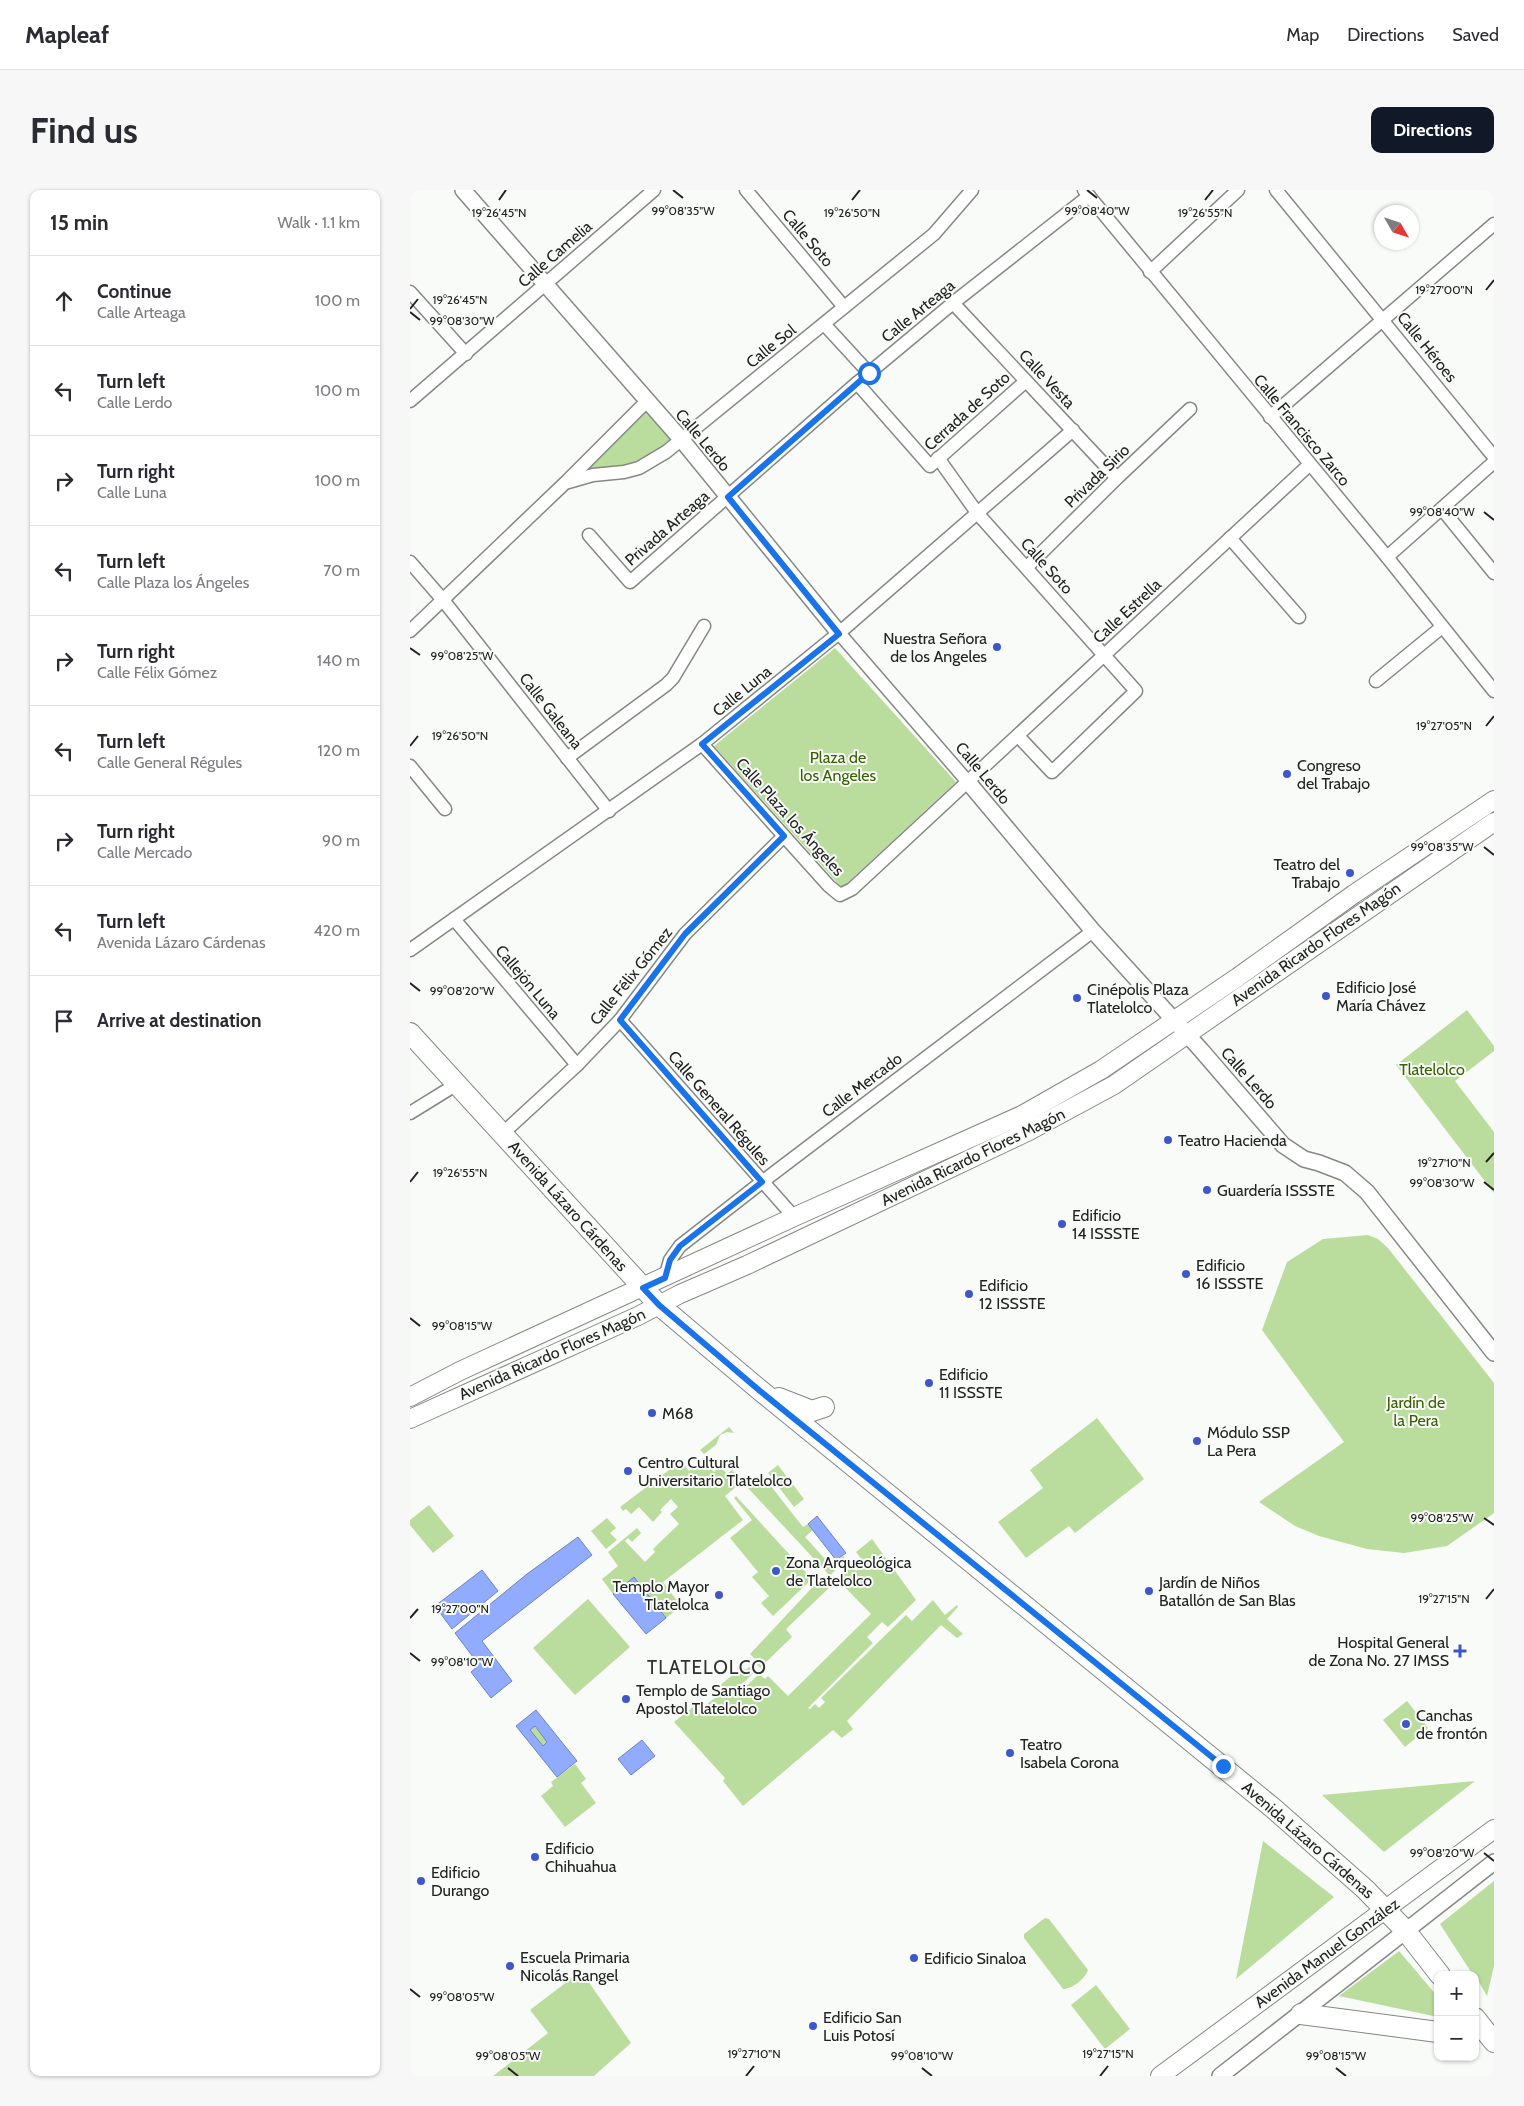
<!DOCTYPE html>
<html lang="en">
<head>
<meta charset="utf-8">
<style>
  :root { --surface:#fff; --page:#f7f7f7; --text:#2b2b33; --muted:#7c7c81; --line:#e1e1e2; --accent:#111827 }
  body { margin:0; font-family:Cabin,sans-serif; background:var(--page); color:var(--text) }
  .controls { position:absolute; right:15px; bottom:15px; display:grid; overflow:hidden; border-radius:10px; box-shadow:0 1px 4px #0004 }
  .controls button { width:45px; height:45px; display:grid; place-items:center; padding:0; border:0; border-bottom:1px solid var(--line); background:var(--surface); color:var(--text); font:25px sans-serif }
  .compass { position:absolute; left:964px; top:15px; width:45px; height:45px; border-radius:50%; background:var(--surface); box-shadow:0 1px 4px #0004; rotate:129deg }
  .stop { position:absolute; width:15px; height:15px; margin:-11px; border:4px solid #1a73e8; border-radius:50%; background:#fff }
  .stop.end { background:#1a73e8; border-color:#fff; box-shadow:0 1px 5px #0008 }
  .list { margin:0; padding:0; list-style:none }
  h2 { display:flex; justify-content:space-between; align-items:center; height:65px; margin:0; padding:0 20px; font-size:21px }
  h2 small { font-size:16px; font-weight:400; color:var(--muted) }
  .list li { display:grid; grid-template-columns:32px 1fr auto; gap:15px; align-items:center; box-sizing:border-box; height:90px; padding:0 20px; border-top:1px solid var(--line) }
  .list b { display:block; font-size:19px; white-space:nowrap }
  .list p { margin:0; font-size:16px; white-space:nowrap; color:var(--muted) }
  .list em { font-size:16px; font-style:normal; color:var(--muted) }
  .icon { flex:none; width:28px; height:28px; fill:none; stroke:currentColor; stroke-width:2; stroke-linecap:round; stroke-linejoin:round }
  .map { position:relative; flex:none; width:1084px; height:1886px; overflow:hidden; border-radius:10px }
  header { display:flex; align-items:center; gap:30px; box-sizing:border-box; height:70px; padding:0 25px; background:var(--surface); border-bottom:1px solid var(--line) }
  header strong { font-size:24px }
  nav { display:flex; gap:28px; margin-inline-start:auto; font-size:18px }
  .intro { display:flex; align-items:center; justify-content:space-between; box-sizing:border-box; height:120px; padding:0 30px }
  h1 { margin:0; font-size:35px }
  .button { padding:12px 22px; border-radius:10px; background:var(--accent); color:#fff; font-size:18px; font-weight:700 }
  main { display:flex; gap:30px; padding:0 30px }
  aside { flex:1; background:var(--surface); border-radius:10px; box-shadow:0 1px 4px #0004 }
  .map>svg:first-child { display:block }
  .green { fill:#badd9e }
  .water { fill:#91acfe; stroke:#6f83bc; fill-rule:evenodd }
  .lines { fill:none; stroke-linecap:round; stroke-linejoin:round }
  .minor-casing { stroke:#868884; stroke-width:15 }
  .tertiary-casing { stroke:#868884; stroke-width:18 }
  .secondary-casing { stroke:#868884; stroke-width:20 }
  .primary-casing { stroke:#868884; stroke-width:22 }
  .minor { stroke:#fff; stroke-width:12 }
  .tertiary { stroke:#fff; stroke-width:15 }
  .secondary { stroke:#fff; stroke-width:18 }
  .primary { stroke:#fff; stroke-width:20 }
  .route { stroke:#1a73e8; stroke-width:6 }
  .ticks { fill:none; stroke:#212221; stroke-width:2 }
  .poi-dot { fill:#3e56c9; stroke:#f9fbf8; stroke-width:2 }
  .labels { text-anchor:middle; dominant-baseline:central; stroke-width:4; stroke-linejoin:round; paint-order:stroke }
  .street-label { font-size:16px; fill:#212221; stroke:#f9fbf8 }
  .poi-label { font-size:16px; fill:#212221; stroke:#f9fbf8; text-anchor:start }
  .park-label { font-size:16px; fill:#396000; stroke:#f9fbf8 }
  .quarter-label { font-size:19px; letter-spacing:1px; fill:#313230; stroke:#f9fbf8 }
  .ticks-label { font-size:12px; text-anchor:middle; fill:#212221; stroke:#f9fbf8; stroke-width:4; stroke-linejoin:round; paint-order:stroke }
</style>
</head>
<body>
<header>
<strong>Mapleaf</strong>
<nav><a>Map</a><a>Directions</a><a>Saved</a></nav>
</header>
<div class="intro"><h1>Find us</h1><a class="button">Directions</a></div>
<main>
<aside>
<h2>15 min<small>Walk · 1.1 km</small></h2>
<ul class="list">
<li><svg class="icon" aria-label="ahead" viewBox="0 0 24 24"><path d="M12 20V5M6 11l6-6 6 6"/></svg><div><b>Continue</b><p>Calle Arteaga</p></div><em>100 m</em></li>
<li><svg class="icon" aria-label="left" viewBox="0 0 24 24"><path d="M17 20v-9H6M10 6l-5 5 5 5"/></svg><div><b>Turn left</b><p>Calle Lerdo</p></div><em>100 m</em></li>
<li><svg class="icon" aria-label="right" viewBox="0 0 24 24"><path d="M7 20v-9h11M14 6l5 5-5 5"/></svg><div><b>Turn right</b><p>Calle Luna</p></div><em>100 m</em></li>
<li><svg class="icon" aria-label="left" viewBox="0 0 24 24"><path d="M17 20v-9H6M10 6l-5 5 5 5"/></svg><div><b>Turn left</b><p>Calle Plaza los Ángeles</p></div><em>70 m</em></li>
<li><svg class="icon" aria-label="right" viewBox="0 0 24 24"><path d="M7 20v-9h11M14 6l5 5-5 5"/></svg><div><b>Turn right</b><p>Calle Félix Gómez</p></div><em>140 m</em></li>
<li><svg class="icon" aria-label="left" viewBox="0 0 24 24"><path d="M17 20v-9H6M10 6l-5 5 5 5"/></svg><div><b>Turn left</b><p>Calle General Régules</p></div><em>120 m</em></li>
<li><svg class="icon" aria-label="right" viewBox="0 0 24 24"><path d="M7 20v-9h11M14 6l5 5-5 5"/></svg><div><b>Turn right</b><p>Calle Mercado</p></div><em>90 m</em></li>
<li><svg class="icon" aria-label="left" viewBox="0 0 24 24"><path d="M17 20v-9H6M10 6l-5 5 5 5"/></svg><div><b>Turn left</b><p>Avenida Lázaro Cárdenas</p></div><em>420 m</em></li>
<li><svg class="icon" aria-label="arrive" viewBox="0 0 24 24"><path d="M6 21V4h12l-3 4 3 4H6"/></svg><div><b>Arrive at destination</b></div></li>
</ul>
</aside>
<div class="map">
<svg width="1084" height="1886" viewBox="0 0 1084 1886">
  <rect width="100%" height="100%" fill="#f9fbf8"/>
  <g class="green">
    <path d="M236,219L263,252L229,275L178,281L174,278Z"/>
    <path d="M425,458L546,592L432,698L304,556Z"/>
    <path d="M1057,820L1084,856V861L1045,891L1084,942V1003L986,875Z"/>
    <path d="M958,1045L968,1049L978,1058L1084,1193V1323L1037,1356L994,1363L957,1359L909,1346L885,1336L849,1312L934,1252L852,1140L877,1072L913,1049Z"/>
    <path d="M687,1228L734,1289L665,1343L659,1336L616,1368L588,1332L633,1298L620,1280Z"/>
    <path d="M319,1237L324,1243L317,1242L310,1245L306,1255L294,1264L290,1260Z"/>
    <path d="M292,1268L304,1282L310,1276L317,1284L322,1280L333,1291L315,1306L333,1330L253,1392L271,1416L256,1428L224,1388L203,1404L192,1389L208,1376L198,1362L227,1338L231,1343L222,1352L218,1348L215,1351L235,1372L245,1362L243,1359L269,1334L260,1324L268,1317L261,1309L250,1320L252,1322L243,1332L229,1317L221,1324L216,1319L213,1321L210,1317L271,1271L279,1281Z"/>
    <path d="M368,1275L394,1309L384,1317L358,1283Z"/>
    <path d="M353,1286L393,1337L398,1334L403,1340L395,1347L425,1380L420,1386L337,1297Z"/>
    <path d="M326,1306L402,1389L363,1426L351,1413L359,1406L342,1387L348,1382L320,1348L342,1330L324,1308Z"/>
    <path d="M19,1315L44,1346L23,1363L0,1335V1330Z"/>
    <path d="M197,1328L206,1338L200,1343L207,1350L196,1359L181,1341Z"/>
    <path d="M462,1349L506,1410L478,1437L472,1432L457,1447L463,1453L398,1518L400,1519L405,1514L409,1518L415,1512L411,1508L496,1425L502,1431L523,1410L535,1425L547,1415L548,1417L537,1429L553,1444L547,1448L531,1435L437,1531L443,1539L432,1548L423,1540L333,1616L313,1591L315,1588L264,1532L287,1514L292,1518L310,1504L306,1498L328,1481L327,1478L330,1475L336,1480L339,1477L345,1482L324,1501L327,1505L349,1484L355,1489L358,1486L378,1506L461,1424L427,1389L434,1380L427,1371L433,1366L446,1381L455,1374L446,1362Z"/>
    <path d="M411,1388L419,1398L376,1439L382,1447L350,1478L347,1474L348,1472L340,1464Z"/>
    <path d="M178,1409L220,1457L165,1505L123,1458Z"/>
    <path d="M997,1511L1018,1538L995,1557L973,1530Z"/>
    <path d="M124,1536L138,1552L133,1556L120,1540Z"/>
    <path d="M165,1574L176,1589L171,1593L186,1613L155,1637L131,1606L143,1596L141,1592Z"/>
    <path d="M1065,1591L974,1662L912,1605Z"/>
    <path d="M853,1651L924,1707L826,1789Z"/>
    <path d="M1084,1691V1776L1077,1806L1065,1785H1063L1030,1734Z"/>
    <path d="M635,1728L639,1729L678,1780C675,1789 662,1799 653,1799L614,1748V1744Z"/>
    <path d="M989,1761L1028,1807V1827L929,1806Z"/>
    <path d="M171,1781L221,1853L184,1886H83L138,1843L120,1820Z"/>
    <path d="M686,1795L720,1839L695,1859L661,1815Z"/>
  </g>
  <g class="water">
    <path d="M407,1326L436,1363L426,1370L398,1334Z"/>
    <path d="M168,1347L182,1365L72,1451L102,1491L81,1508L61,1482L69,1475L45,1443L117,1384Z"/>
    <path d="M72,1380L88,1401L42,1439L25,1416Z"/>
    <path d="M224,1387L256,1428L236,1444L203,1404Z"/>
    <path d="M126,1520L167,1571L147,1587L106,1536ZM125,1536L137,1552L133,1556L120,1540Z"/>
    <path d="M232,1550L245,1566L221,1585L208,1569Z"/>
  </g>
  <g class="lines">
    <g class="minor-casing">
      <g id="minor">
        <path d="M336,0L434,117"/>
        <path d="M674,0L977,367L1084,501"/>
        <path d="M866,0L1084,267"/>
        <path d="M740,82L828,0"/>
        <path d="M0,102L56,164"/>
        <path d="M543,113L707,288"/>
        <path d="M414,134L459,183"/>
        <path d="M447,193L520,276L616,191"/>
        <path d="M0,211L244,0"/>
        <path d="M860,227L1084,34"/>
        <path d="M528,268L568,324L726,501L642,582L608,546"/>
        <path d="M157,291L237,211"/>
        <path d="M1032,319L1084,383"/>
        <path d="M179,345L220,392L447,193L543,113L679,6"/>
        <path d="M820,348L889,427"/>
        <path d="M977,367L1084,272"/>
        <path d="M0,372L33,410L199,621"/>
        <path d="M617,377L707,288L780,219"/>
        <path d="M0,441L155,293L183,285L214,282L229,278L256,262L524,44L562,0"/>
        <path d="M429,443L558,592"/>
        <path d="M966,491L1032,437"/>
        <path d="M292,554L374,646L419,696L430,705L442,699L899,275"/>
        <path d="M157,568L256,495L263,488L294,436"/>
        <path d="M0,576L35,619"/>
        <path d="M44,729L167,875"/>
        <path d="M0,760L292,554L429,443L663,240"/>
        <path d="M210,830L384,1027"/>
        <path d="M0,923L47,894"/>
        <path d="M92,944L167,875L210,830L275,744L374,646"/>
        <path d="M255,1088L260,1070L270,1056L352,992L683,741"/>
      </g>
    </g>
    <g class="tertiary-casing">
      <g id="tertiary">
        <path d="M53,0L271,249L429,443"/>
        <path d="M558,592L683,741L792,861L873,955L894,969L909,973L935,983L957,1002L1084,1163"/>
        <path d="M810,1886L1084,1672"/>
      </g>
    </g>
    <g class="secondary-casing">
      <g id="secondary">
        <path d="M0,1207L50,1181L384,1027L612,925L691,880L828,787L944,704L1084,610"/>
        <path d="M0,1229L228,1126L270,1104L337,1075L619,941L704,895L1084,632"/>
        <path d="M750,1886L1084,1639"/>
      </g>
    </g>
    <g class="primary-casing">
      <g id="primary">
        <path d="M0,843L249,1115L351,1201L863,1618L955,1699L995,1740L1030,1785"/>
        <path d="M369,1208L402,1221L414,1217"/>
        <path d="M891,1824L1028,1842"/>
        <path d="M1065,1828L1084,1852"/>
      </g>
    </g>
    <use href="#minor" class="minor"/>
    <use href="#tertiary" class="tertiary"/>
    <use href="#secondary" class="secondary"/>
    <use href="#primary" class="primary"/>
  </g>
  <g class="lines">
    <path class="route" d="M459,183L318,307L429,444L292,554L374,646L275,744L210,830L352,992L270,1056L260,1070L255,1088L233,1098L249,1115L350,1201L813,1576"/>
  </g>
  <path class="ticks" d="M263,0L273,8M677,0L687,8M89,10L96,0M442,10L450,0M795,10L803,0M1076,100L1084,90M0,119L8,109M0,122L10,130M1074,322L1084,330M0,458L10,465M1076,536L1084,526M0,556L8,546M1074,657L1084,665M0,793L10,801M1076,972L1084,963M0,992L8,982M1074,992L1084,1000M0,1128L10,1136M1074,1328L1084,1335M1076,1409L1084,1399M0,1428L8,1419M0,1463L10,1471M1074,1663L1084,1671M0,1799L10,1807M98,1878L108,1886M512,1878L522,1886M926,1878L936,1886M336,1886L344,1876M690,1886L698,1876"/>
  <g class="poi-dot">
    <circle cx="587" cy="457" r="5"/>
    <circle cx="877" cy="584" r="5"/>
    <circle cx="940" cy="683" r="5"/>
    <circle cx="916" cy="806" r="5"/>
    <circle cx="667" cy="808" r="5"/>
    <circle cx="758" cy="950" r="5"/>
    <circle cx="797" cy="1000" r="5"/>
    <circle cx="652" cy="1034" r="5"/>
    <circle cx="776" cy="1084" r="5"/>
    <circle cx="559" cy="1104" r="5"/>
    <circle cx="519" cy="1193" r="5"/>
    <circle cx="242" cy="1223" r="5"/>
    <circle cx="787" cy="1251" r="5"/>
    <circle cx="218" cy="1281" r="5"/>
    <circle cx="366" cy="1381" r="5"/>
    <circle cx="739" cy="1401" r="5"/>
    <circle cx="309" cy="1405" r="5"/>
    <path d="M1047.5 1453.5h5v5h5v5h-5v5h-5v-5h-5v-5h5z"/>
    <circle cx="216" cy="1509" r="5"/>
    <circle cx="996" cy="1534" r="5"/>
    <circle cx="600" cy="1563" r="5"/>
    <circle cx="125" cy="1667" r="5"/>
    <circle cx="11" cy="1691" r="5"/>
    <circle cx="504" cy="1768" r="5"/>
    <circle cx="100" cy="1776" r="5"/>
    <circle cx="403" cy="1836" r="5"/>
  </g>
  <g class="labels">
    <g class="street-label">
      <text transform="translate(398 48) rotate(50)">Calle Soto</text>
      <text transform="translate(145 64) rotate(-41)">Calle Camelia</text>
      <text transform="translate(508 121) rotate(-39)">Calle Arteaga</text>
      <text transform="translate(361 156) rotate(-39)">Calle Sol</text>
      <text transform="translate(1017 157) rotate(51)">Calle Héroes</text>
      <text transform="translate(637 189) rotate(47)">Calle Vesta</text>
      <text transform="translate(557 221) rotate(-42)">Cerrada de Soto</text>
      <text transform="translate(892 240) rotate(50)">Calle Francisco Zarco</text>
      <text transform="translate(293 250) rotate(50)">Calle Lerdo</text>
      <text transform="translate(687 286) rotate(-44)">Privada Sirio</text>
      <text transform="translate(257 338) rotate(-41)">Privada Arteaga</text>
      <text transform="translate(637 376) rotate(48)">Calle Soto</text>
      <text transform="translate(717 421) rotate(-43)">Calle Estrella</text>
      <text transform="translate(332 501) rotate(-39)">Calle Luna</text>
      <text transform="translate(141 521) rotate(52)">Calle Galeana</text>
      <text transform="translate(573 583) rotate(50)">Calle Lerdo</text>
      <text transform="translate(380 627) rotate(48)">Calle Plaza los Ángeles</text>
      <text transform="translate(906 754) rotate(-35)">Avenida Ricardo Flores Magón</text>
      <text transform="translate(221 786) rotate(-51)">Calle Félix Gómez</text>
      <text transform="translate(118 792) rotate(50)">Callejón Luna</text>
      <text transform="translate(839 888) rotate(49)">Calle Lerdo</text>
      <text transform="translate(452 895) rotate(-37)">Calle Mercado</text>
      <text transform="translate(309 918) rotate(49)">Calle General Régules</text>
      <text transform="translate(563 967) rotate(-26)">Avenida Ricardo Flores Magón</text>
      <text transform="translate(158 1016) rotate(48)">Avenida Lázaro Cárdenas</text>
      <text transform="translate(142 1164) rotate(-24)">Avenida Ricardo Flores Magón</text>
      <text transform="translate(898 1650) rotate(41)">Avenida Lázaro Cárdenas</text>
      <text transform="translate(917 1763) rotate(-36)">Avenida Manuel González</text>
    </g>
    <g class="poi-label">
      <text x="577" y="448" text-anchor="end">Nuestra Señora<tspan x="577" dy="18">de los Angeles</tspan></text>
      <text x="887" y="575">Congreso<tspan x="887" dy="18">del Trabajo</tspan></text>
      <text x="930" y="674" text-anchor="end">Teatro del<tspan x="930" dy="18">Trabajo</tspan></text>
      <text x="926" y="797">Edificio José<tspan x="926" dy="18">María Chávez</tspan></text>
      <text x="677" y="799">Cinépolis Plaza<tspan x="677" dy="18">Tlatelolco</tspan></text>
      <text x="768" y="950">Teatro Hacienda</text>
      <text x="807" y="1000">Guardería ISSSTE</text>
      <text x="662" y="1025">Edificio<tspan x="662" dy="18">14 ISSSTE</tspan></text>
      <text x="786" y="1075">Edificio<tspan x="786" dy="18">16 ISSSTE</tspan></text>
      <text x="569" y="1095">Edificio<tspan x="569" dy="18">12 ISSSTE</tspan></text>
      <text x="529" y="1184">Edificio<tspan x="529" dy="18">11 ISSSTE</tspan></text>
      <text x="252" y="1223">M68</text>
      <text x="797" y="1242">Módulo SSP<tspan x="797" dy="18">La Pera</tspan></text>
      <text x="228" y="1272">Centro Cultural<tspan x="228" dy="18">Universitario Tlatelolco</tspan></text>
      <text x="376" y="1372">Zona Arqueológica<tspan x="376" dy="18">de Tlatelolco</tspan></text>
      <text x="749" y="1392">Jardín de Niños<tspan x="749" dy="18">Batallón de San Blas</tspan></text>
      <text x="299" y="1396" text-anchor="end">Templo Mayor<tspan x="299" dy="18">Tlatelolca</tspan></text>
      <text x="1039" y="1452" text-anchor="end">Hospital General<tspan x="1039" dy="18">de Zona No. 27 IMSS</tspan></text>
      <text x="226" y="1500">Templo de Santiago<tspan x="226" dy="18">Apostol Tlatelolco</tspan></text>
      <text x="1006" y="1525">Canchas<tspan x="1006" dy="18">de frontón</tspan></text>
      <text x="610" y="1554">Teatro<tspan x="610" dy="18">Isabela Corona</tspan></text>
      <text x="135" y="1658">Edificio<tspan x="135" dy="18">Chihuahua</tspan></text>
      <text x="21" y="1682">Edificio<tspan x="21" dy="18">Durango</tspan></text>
      <text x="110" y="1767">Escuela Primaria<tspan x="110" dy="18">Nicolás Rangel</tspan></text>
      <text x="514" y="1768">Edificio Sinaloa</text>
      <text x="413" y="1827">Edificio San<tspan x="413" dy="18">Luis Potosí</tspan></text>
    </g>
    <g class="park-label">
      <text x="428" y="567">Plaza de<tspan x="428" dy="18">los Angeles</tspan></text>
      <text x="1022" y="879">Tlatelolco</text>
      <text x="1006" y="1212">Jardín de<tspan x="1006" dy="18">la Pera</tspan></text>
    </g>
    <g class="quarter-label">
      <text x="297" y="1477">TLATELOLCO</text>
    </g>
  </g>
  <g class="ticks-label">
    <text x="687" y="25">99°08'40"W</text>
    <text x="273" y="25">99°08'35"W</text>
    <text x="89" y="27">19°26'45"N</text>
    <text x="442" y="27">19°26'50"N</text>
    <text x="795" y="27">19°26'55"N</text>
    <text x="1034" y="104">19°27'00"N</text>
    <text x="50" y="114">19°26'45"N</text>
    <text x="52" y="135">99°08'30"W</text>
    <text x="1032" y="326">99°08'40"W</text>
    <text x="52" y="470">99°08'25"W</text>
    <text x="1034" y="540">19°27'05"N</text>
    <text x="50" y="550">19°26'50"N</text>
    <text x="1032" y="661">99°08'35"W</text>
    <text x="52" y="805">99°08'20"W</text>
    <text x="1034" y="977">19°27'10"N</text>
    <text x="50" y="987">19°26'55"N</text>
    <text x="1032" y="997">99°08'30"W</text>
    <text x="52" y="1140">99°08'15"W</text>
    <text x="1032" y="1332">99°08'25"W</text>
    <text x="1034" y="1413">19°27'15"N</text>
    <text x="50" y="1423">19°27'00"N</text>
    <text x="52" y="1476">99°08'10"W</text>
    <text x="1032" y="1667">99°08'20"W</text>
    <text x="52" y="1811">99°08'05"W</text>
    <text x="344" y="1868">19°27'10"N</text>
    <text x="698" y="1868">19°27'15"N</text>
    <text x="98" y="1870">99°08'05"W</text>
    <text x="512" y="1870">99°08'10"W</text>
    <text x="926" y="1870">99°08'15"W</text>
  </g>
</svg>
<div class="controls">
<button>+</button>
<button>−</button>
</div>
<svg class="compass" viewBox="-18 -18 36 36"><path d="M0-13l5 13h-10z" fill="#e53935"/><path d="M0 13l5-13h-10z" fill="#7c7c81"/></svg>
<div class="stop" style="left:459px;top:183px"></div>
<div class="stop end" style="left:813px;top:1576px"></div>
</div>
</main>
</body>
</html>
